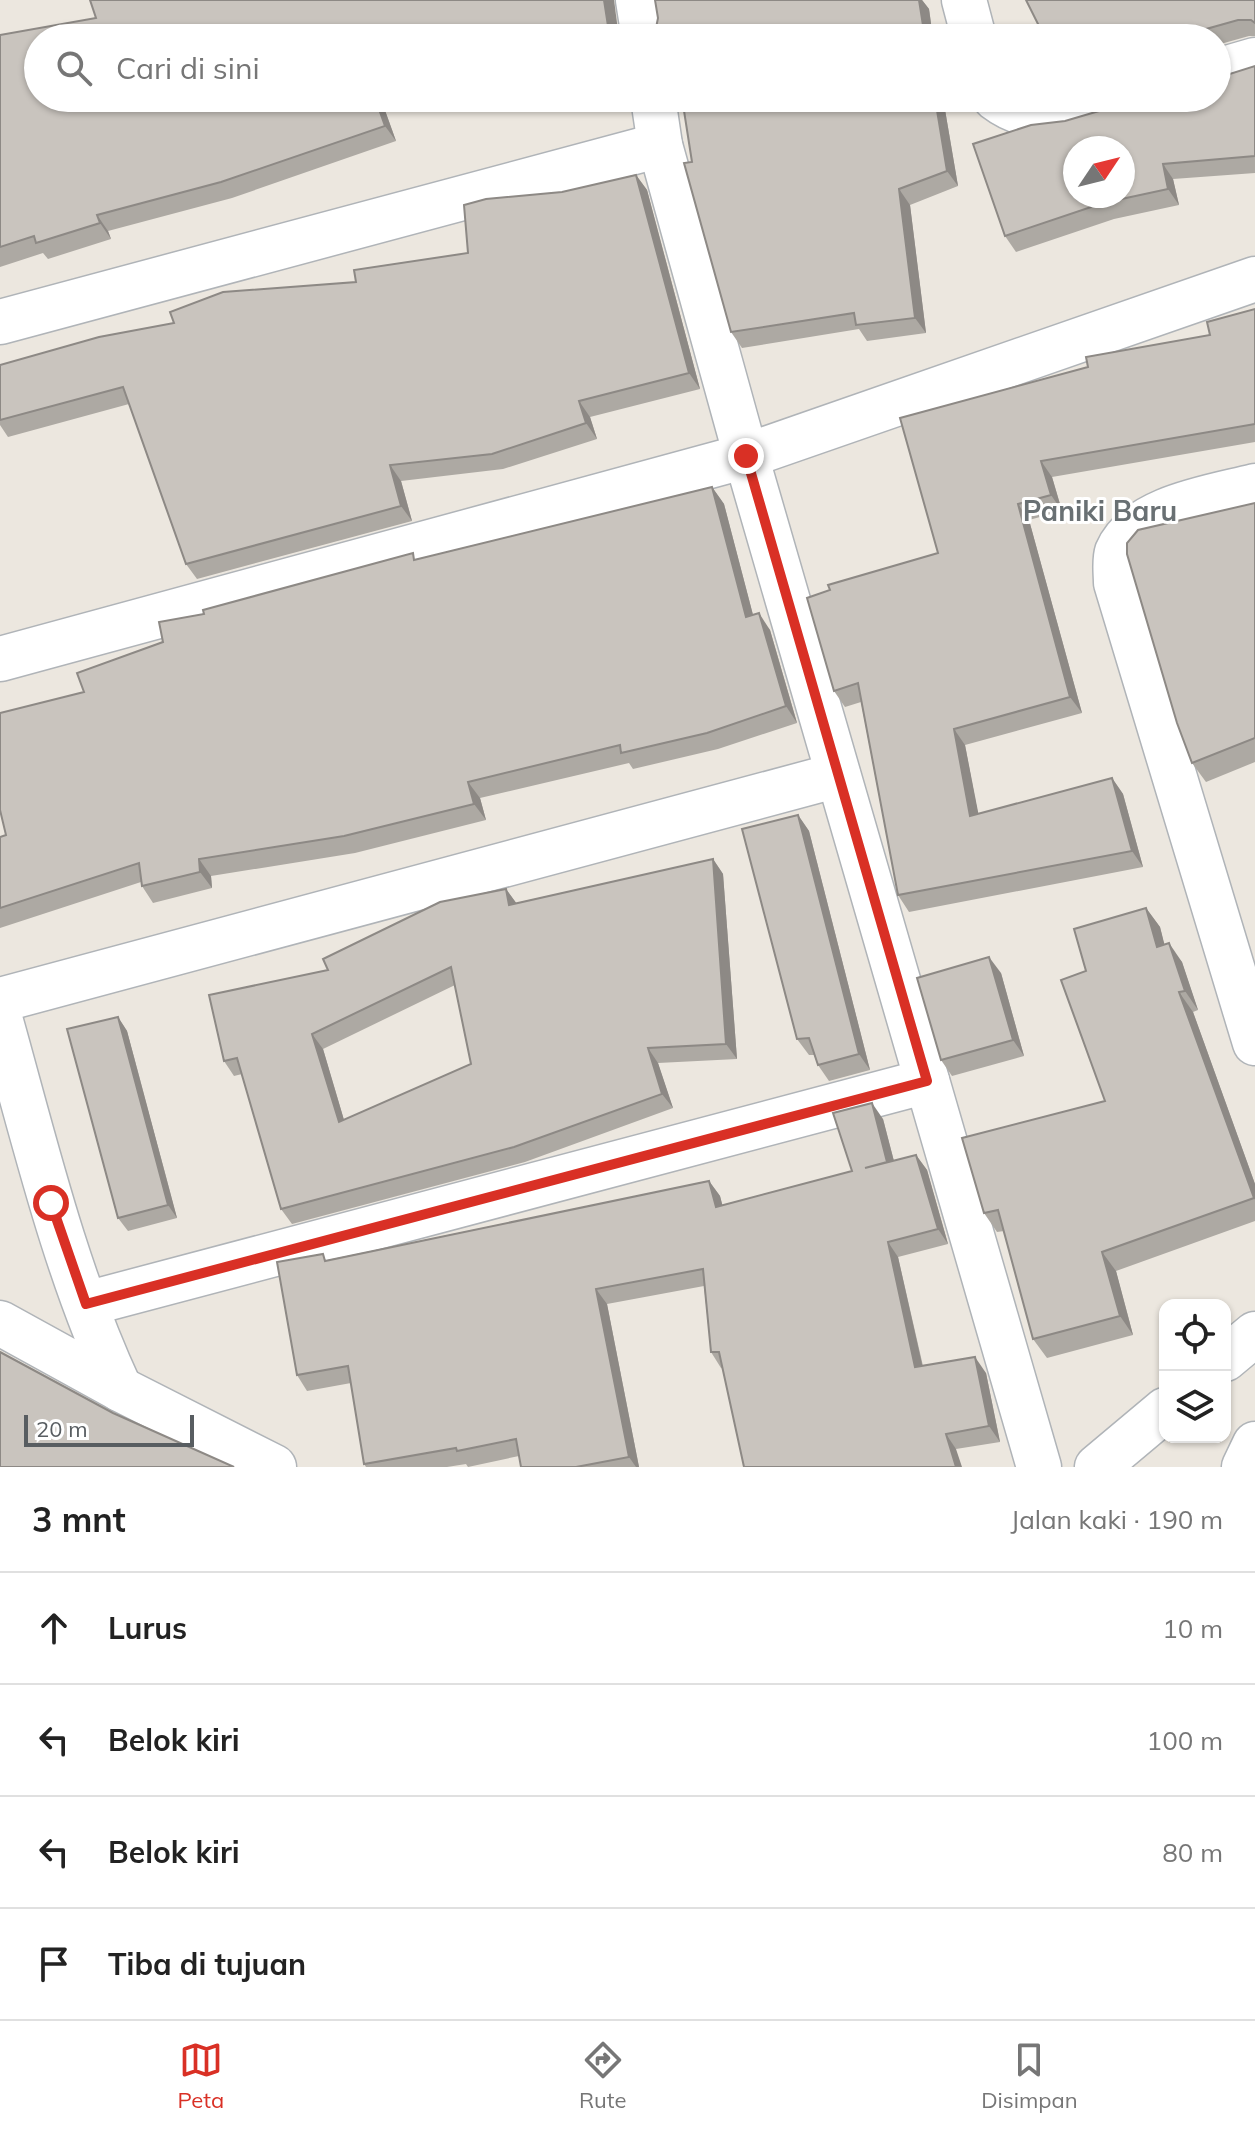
<!DOCTYPE html>
<html lang="id">
<head>
<meta charset="utf-8">
<style>
  :root { --surface:#fff; --page:#f2f2f2; --text:#222; --muted:#767676; --line:#e0e0e0; --accent:#d93025 }
  body { margin:0; font-family:Mulish,sans-serif; background:var(--page); color:var(--text) }
  .controls { position:absolute; right:24px; bottom:24px; display:grid; overflow:hidden; border-radius:16px; box-shadow:0 2px 6px #0004 }
  .controls button { width:72px; height:72px; display:grid; place-items:center; padding:0; border:0; border-bottom:2px solid var(--line); background:var(--surface); color:var(--text); font:40px sans-serif }
  .compass { position:absolute; left:1063px; top:136px; width:72px; height:72px; border-radius:50%; background:var(--surface); box-shadow:0 2px 6px #0004; rotate:55deg }
  .scale { position:absolute; left:24px; bottom:20px; width:170px; box-sizing:border-box; padding-left:8px; border:4px solid #585d61; border-top:0; font-size:22px; line-height:28px; white-space:nowrap; color:#585d61; -webkit-text-stroke:6px #fff; paint-order:stroke }
  .stop { position:absolute; width:24px; height:24px; margin:-18px; border:6px solid #d93025; border-radius:50%; background:#fff }
  .stop.end { background:#d93025; border-color:#fff; box-shadow:0 2px 8px #0008 }
  .list { margin:0; padding:0; list-style:none }
  h2 { display:flex; justify-content:space-between; align-items:center; height:104px; margin:0; padding:0 32px; font-size:34px }
  h2 small { font-size:26px; font-weight:400; color:var(--muted) }
  .list li { display:grid; grid-template-columns:52px 1fr auto; gap:24px; align-items:center; box-sizing:border-box; height:112px; padding:0 32px; border-top:2px solid var(--line) }
  .list b { display:block; font-size:30px; white-space:nowrap }
  .list em { font-size:26px; font-style:normal; color:var(--muted) }
  .icon { flex:none; width:44px; height:44px; fill:none; stroke:currentColor; stroke-width:2; stroke-linecap:round; stroke-linejoin:round }
  .map { position:relative; flex:none; width:1255px; height:1467px; overflow:hidden }
  .search { position:absolute; background:var(--surface); box-shadow:0 2px 6px #0004; left:24px; right:24px; top:24px; height:88px; display:flex; align-items:center; gap:20px; box-sizing:border-box; padding:0 28px; border-radius:44px; color:var(--muted); font-size:30px }
  .sheet { height:552px; background:var(--surface) }
  nav { display:flex; justify-content:space-around; align-items:center; box-sizing:border-box; height:112px; border-top:2px solid var(--line); background:var(--surface); font-size:22px; color:var(--muted) }
  nav a { display:grid; justify-items:center; gap:4px }
  nav .on { color:var(--accent) }
  .map>svg:first-child { display:block }
  .lines { fill:none; stroke-linecap:round; stroke-linejoin:round }
  .minor-casing { stroke:#b0b4b8; stroke-width:47 }
  .minor { stroke:#fff; stroke-width:44 }
  .wall { fill:#ada9a3; fill-rule:evenodd }
  .shaded-wall { fill:#8d8985 }
  .building { fill:#c9c4be; stroke:#8d8985; stroke-width:2; fill-rule:evenodd }
  .route { stroke:#d93025; stroke-width:10 }
  .labels { text-anchor:middle; dominant-baseline:central; stroke-width:6; stroke-linejoin:round; paint-order:stroke }
  .quarter-label { font-size:28px; font-weight:bold; fill:#697073; stroke:#fff }
</style>
</head>
<body>
<div class="map">
<svg width="1255" height="1467" viewBox="0 0 1255 1467">
  <rect width="100%" height="100%" fill="#ece7df"/>
  <g class="lines">
    <g class="minor-casing">
      <g id="minor">
        <path d="M638,0L644,38"/>
        <path d="M964,0L974,38"/>
        <path d="M1217,71L1255,60"/>
        <path d="M653,98L660,145L746,456L1039,1467"/>
        <path d="M995,98C1037,130 1075,111 1120,98"/>
        <path d="M0,322L660,145"/>
        <path d="M1255,486C1213,497 1136,507 1117,552C1114,561 1116,574 1116,583L1255,1043"/>
        <path d="M0,659L746,456L1255,279"/>
        <path d="M0,1000L838,775"/>
        <path d="M0,1018C35,1143 65,1271 120,1389"/>
        <path d="M86,1304L927,1081"/>
        <path d="M0,1323L120,1389L274,1467"/>
        <path d="M1225,1359L1255,1334"/>
        <path d="M1097,1467L1165,1410"/>
        <path d="M1244,1467L1255,1444"/>
      </g>
    </g>
    <use href="#minor" class="minor"/>
  </g>
  <g class="wall">
    <path d="M655,0H922L929,9L933,38H659L655,33L658,18Z"/>
    <path d="M1255,0V36H1249L1217,45V38H1045Z"/>
    <path d="M613,4L38,98H406L382,102L396,141L232,198L108,231L111,239L48,259L43,253L0,267V35Z"/>
    <path d="M1255,66V173L1173,179L1179,205L1114,219L1016,252L1005,236L1065,121L1116,106L1217,98Z"/>
    <path d="M943,98L958,186L910,205L926,333L867,341L859,329L742,348L731,332L692,162Z"/>
    <path d="M636,175L647,190L700,389L590,417L597,439L503,469L401,481L412,521L197,579L186,564L129,404L8,437L0,425V365L356,282L468,253L562,192Z"/>
    <path d="M1255,309V442L1052,477L1062,511L1029,520L1082,713L965,745L978,814L1112,778L1123,794L1143,867L909,912L898,895L861,702L845,707L834,691L938,553L900,418L1210,335Z"/>
    <path d="M712,487L724,504L753,615L770,630L797,723L718,749L633,769L629,763L480,798L486,820L355,853L211,876L212,888L153,903L142,886L141,882L0,928V837L6,835L84,692L204,614L417,559Z"/>
    <path d="M1255,503V762L1206,782L1192,763Z"/>
    <path d="M798,815L809,831L870,1070L829,1081L818,1065L814,1055H809L797,1039Z"/>
    <path d="M713,859L723,874L737,1059L658,1063L673,1108L525,1162L292,1224L281,1209L242,1074L234,1076L224,1061L328,970L506,889L516,903ZM455,985L471,1064L344,1120L323,1049Z"/>
    <path d="M1146,908L1160,927L1164,944L1182,962L1198,1010L1193,1012L1255,1184V1221L1116,1271L1133,1335L1047,1358L1033,1339L1004,1231L997,1232L984,1213L1105,1101L1086,971Z"/>
    <path d="M1001,973L1024,1056L952,1076L941,1060Z"/>
    <path d="M118,1017L127,1031L177,1218L128,1231L118,1218Z"/>
    <path d="M883,1119L894,1161L916,1155L927,1170L948,1244L898,1257L923,1366L986,1373L1000,1442L956,1449L721,1368L711,1352L704,1286L607,1304L639,1467H521L519,1456L468,1467L466,1464L447,1467H366L364,1464L351,1383L307,1391L297,1375L327,1260L709,1181L720,1196L722,1205L852,1171Z"/>
  </g>
  <g class="shaded-wall">
    <path d="M604,0H614L619,38H615L608,26Z"/>
    <path d="M917,0H922L929,9L933,38H925Z"/>
    <path d="M375,98H379L382,102L396,141L385,126Z"/>
    <path d="M935,98H943L958,186L947,171Z"/>
    <path d="M1163,164L1173,179L1179,205L1168,189Z"/>
    <path d="M636,175L647,190L700,389L689,373Z"/>
    <path d="M899,189L910,205L926,333L915,318Z"/>
    <path d="M97,215L108,231L111,239L100,223Z"/>
    <path d="M579,401L590,417L597,439L586,423Z"/>
    <path d="M1041,461L1052,477L1062,511L1051,495Z"/>
    <path d="M390,465L401,481L412,521L401,506Z"/>
    <path d="M712,487L724,504L758,634L746,617Z"/>
    <path d="M1018,504L1029,520L1082,713L1070,697Z"/>
    <path d="M759,613L770,630L797,723L786,706Z"/>
    <path d="M954,729L965,745L982,832L970,816Z"/>
    <path d="M1112,778L1123,794L1143,867L1132,851Z"/>
    <path d="M468,782L480,798L486,820L474,804Z"/>
    <path d="M798,815L809,831L870,1070L859,1054Z"/>
    <path d="M199,859L211,876L212,888L200,872Z"/>
    <path d="M713,859L723,874L737,1059L726,1044Z"/>
    <path d="M506,889L517,904L509,905Z"/>
    <path d="M1146,908L1160,927L1170,966L1157,947Z"/>
    <path d="M1169,943L1182,962L1198,1010L1185,991Z"/>
    <path d="M989,957L1001,973L1024,1056L1013,1040Z"/>
    <path d="M1179,992L1193,1012L1255,1184V1200Z"/>
    <path d="M118,1017L127,1031L177,1218L168,1205Z"/>
    <path d="M312,1034L323,1049L349,1137L339,1122Z"/>
    <path d="M648,1048L658,1063L673,1108L662,1094Z"/>
    <path d="M872,1103L883,1119L898,1177L887,1162Z"/>
    <path d="M916,1155L927,1170L948,1244L938,1229Z"/>
    <path d="M709,1181L720,1196L727,1222L716,1207Z"/>
    <path d="M888,1242L898,1257L926,1382L915,1367Z"/>
    <path d="M1102,1252L1116,1271L1133,1335L1120,1316Z"/>
    <path d="M596,1289L607,1304L639,1467H636L629,1457Z"/>
    <path d="M975,1357L986,1373L1000,1442L989,1426Z"/>
    <path d="M946,1434L956,1449L962,1467H956Z"/>
  </g>
  <g class="building">
    <path d="M90,0H604L608,26L615,38H38V98H375L385,126L221,182L97,215L100,223L36,243L34,236L0,247V35L96,18Z"/>
    <path d="M655,0H919L925,38H673L672,30L655,33L658,18Z"/>
    <path d="M1026,0H1255V23L1251,20H1238L1199,31L1188,38H1045Z"/>
    <path d="M1255,66V156L1163,164L1168,189L1103,203L1005,236L973,144L1031,125L1065,121L1116,106L1128,98H1217V78ZM1075,148H1123V196H1075Z"/>
    <path d="M682,98H935L947,171L899,189L915,318L856,325L854,313L731,332L684,163L692,162Z"/>
    <path d="M636,175L689,373L579,401L586,423L492,454L390,465L401,506L186,564L123,387L0,420V365L99,337L174,323L170,312L223,292L356,282L354,270L468,253L464,205L486,199L562,192Z"/>
    <path d="M1255,309V424L1041,461L1051,495L1018,504L1070,697L954,729L970,816L1112,778L1132,851L898,895L858,683L834,691L807,598L830,590L828,585L938,553L900,418L1088,367L1086,357L1210,335L1207,322Z"/>
    <path d="M712,487L746,617L759,613L786,706L707,733L621,753L620,745L468,782L474,804L344,836L199,859L200,872L142,886L139,863L0,908V837L6,835L0,810V713L84,692L77,673L163,642L159,622L204,614L203,610L413,553L414,560Z"/>
    <path d="M1255,503V738L1192,763L1177,723L1127,554V543L1138,530Z"/>
    <path d="M798,815L859,1054L818,1065L809,1038L797,1039L742,829Z"/>
    <path d="M713,859L726,1044L648,1048L662,1094L514,1147L281,1209L237,1058L224,1061L209,995L328,970L323,959L440,902L506,889L509,905ZM451,967L471,1064L339,1122L312,1034Z"/>
    <path d="M1146,908L1157,947L1169,943L1185,991L1179,992L1254,1198L1102,1252L1120,1316L1033,1339L998,1210L984,1213L962,1138L1105,1101L1061,980L1086,971L1074,929Z"/>
    <path d="M989,957L1013,1040L941,1060L917,978Z"/>
    <path d="M118,1017L168,1205L118,1218L67,1029Z"/>
    <path d="M872,1103L887,1162L865,1168L916,1155L938,1229L888,1242L915,1367L975,1357L989,1426L946,1434L956,1467H744L719,1352H711L703,1269L596,1289L629,1457L576,1467H521L516,1439L457,1451L456,1448L364,1464L348,1366L297,1375L277,1262L323,1254L325,1261L709,1181L716,1207L852,1171L833,1113Z"/>
    <path d="M0,1352L113,1413L234,1467H0Z"/>
  </g>
  <g class="lines">
    <path class="route" d="M51,1203L86,1304L927,1081L746,456"/>
  </g>
  <g class="labels">
    <g class="quarter-label">
      <text x="1100" y="510">Paniki Baru</text>
    </g>
  </g>
</svg>
<div class="controls">
<button><svg class="icon" aria-label="locate" viewBox="0 0 24 24"><circle cx="12" cy="12" r="6"/><path d="M12 2v4M12 18v4M2 12h4M18 12h4"/></svg></button>
<button><svg class="icon" aria-label="layers" viewBox="0 0 24 24"><path d="M12 4l9 5-9 5-9-5zM3 14l9 5 9-5"/></svg></button>
</div>
<svg class="compass" viewBox="-18 -18 36 36"><path d="M0-13l5 13h-10z" fill="#e53935"/><path d="M0 13l5-13h-10z" fill="#767676"/></svg>
<div class="scale">20 m</div>
<div class="stop" style="left:51px;top:1203px"></div>
<div class="stop end" style="left:746px;top:456px"></div>
<div class="search"><svg class="icon" aria-label="search" viewBox="0 0 24 24"><circle cx="10" cy="10" r="6"/><path d="M15 15l6 6"/></svg>Cari di sini</div>
</div>
<section class="sheet">
<h2>3 mnt<small>Jalan kaki · 190 m</small></h2>
<ul class="list">
<li><svg class="icon" aria-label="ahead" viewBox="0 0 24 24"><path d="M12 20V5M6 11l6-6 6 6"/></svg><div><b>Lurus</b></div><em>10 m</em></li>
<li><svg class="icon" aria-label="left" viewBox="0 0 24 24"><path d="M17 20v-9H6M10 6l-5 5 5 5"/></svg><div><b>Belok kiri</b></div><em>100 m</em></li>
<li><svg class="icon" aria-label="left" viewBox="0 0 24 24"><path d="M17 20v-9H6M10 6l-5 5 5 5"/></svg><div><b>Belok kiri</b></div><em>80 m</em></li>
<li><svg class="icon" aria-label="arrive" viewBox="0 0 24 24"><path d="M6 21V4h12l-3 4 3 4H6"/></svg><div><b>Tiba di tujuan</b></div></li>
</ul>
</section>
<nav>
<a class="on"><svg class="icon" aria-label="map" viewBox="0 0 24 24"><path d="M3 6l6-2 6 2 6-2v14l-6 2-6-2-6 2zM9 4v14M15 6v14"/></svg>Peta</a>
<a><svg class="icon" aria-label="directions" viewBox="0 0 24 24"><path d="M12 3l9 9-9 9-9-9zM9 14v-3h6M13 9l2 2-2 2"/></svg>Rute</a>
<a><svg class="icon" aria-label="saved" viewBox="0 0 24 24"><path d="M7 4h10v16l-5-4-5 4z"/></svg>Disimpan</a>
</nav>
</body>
</html>
